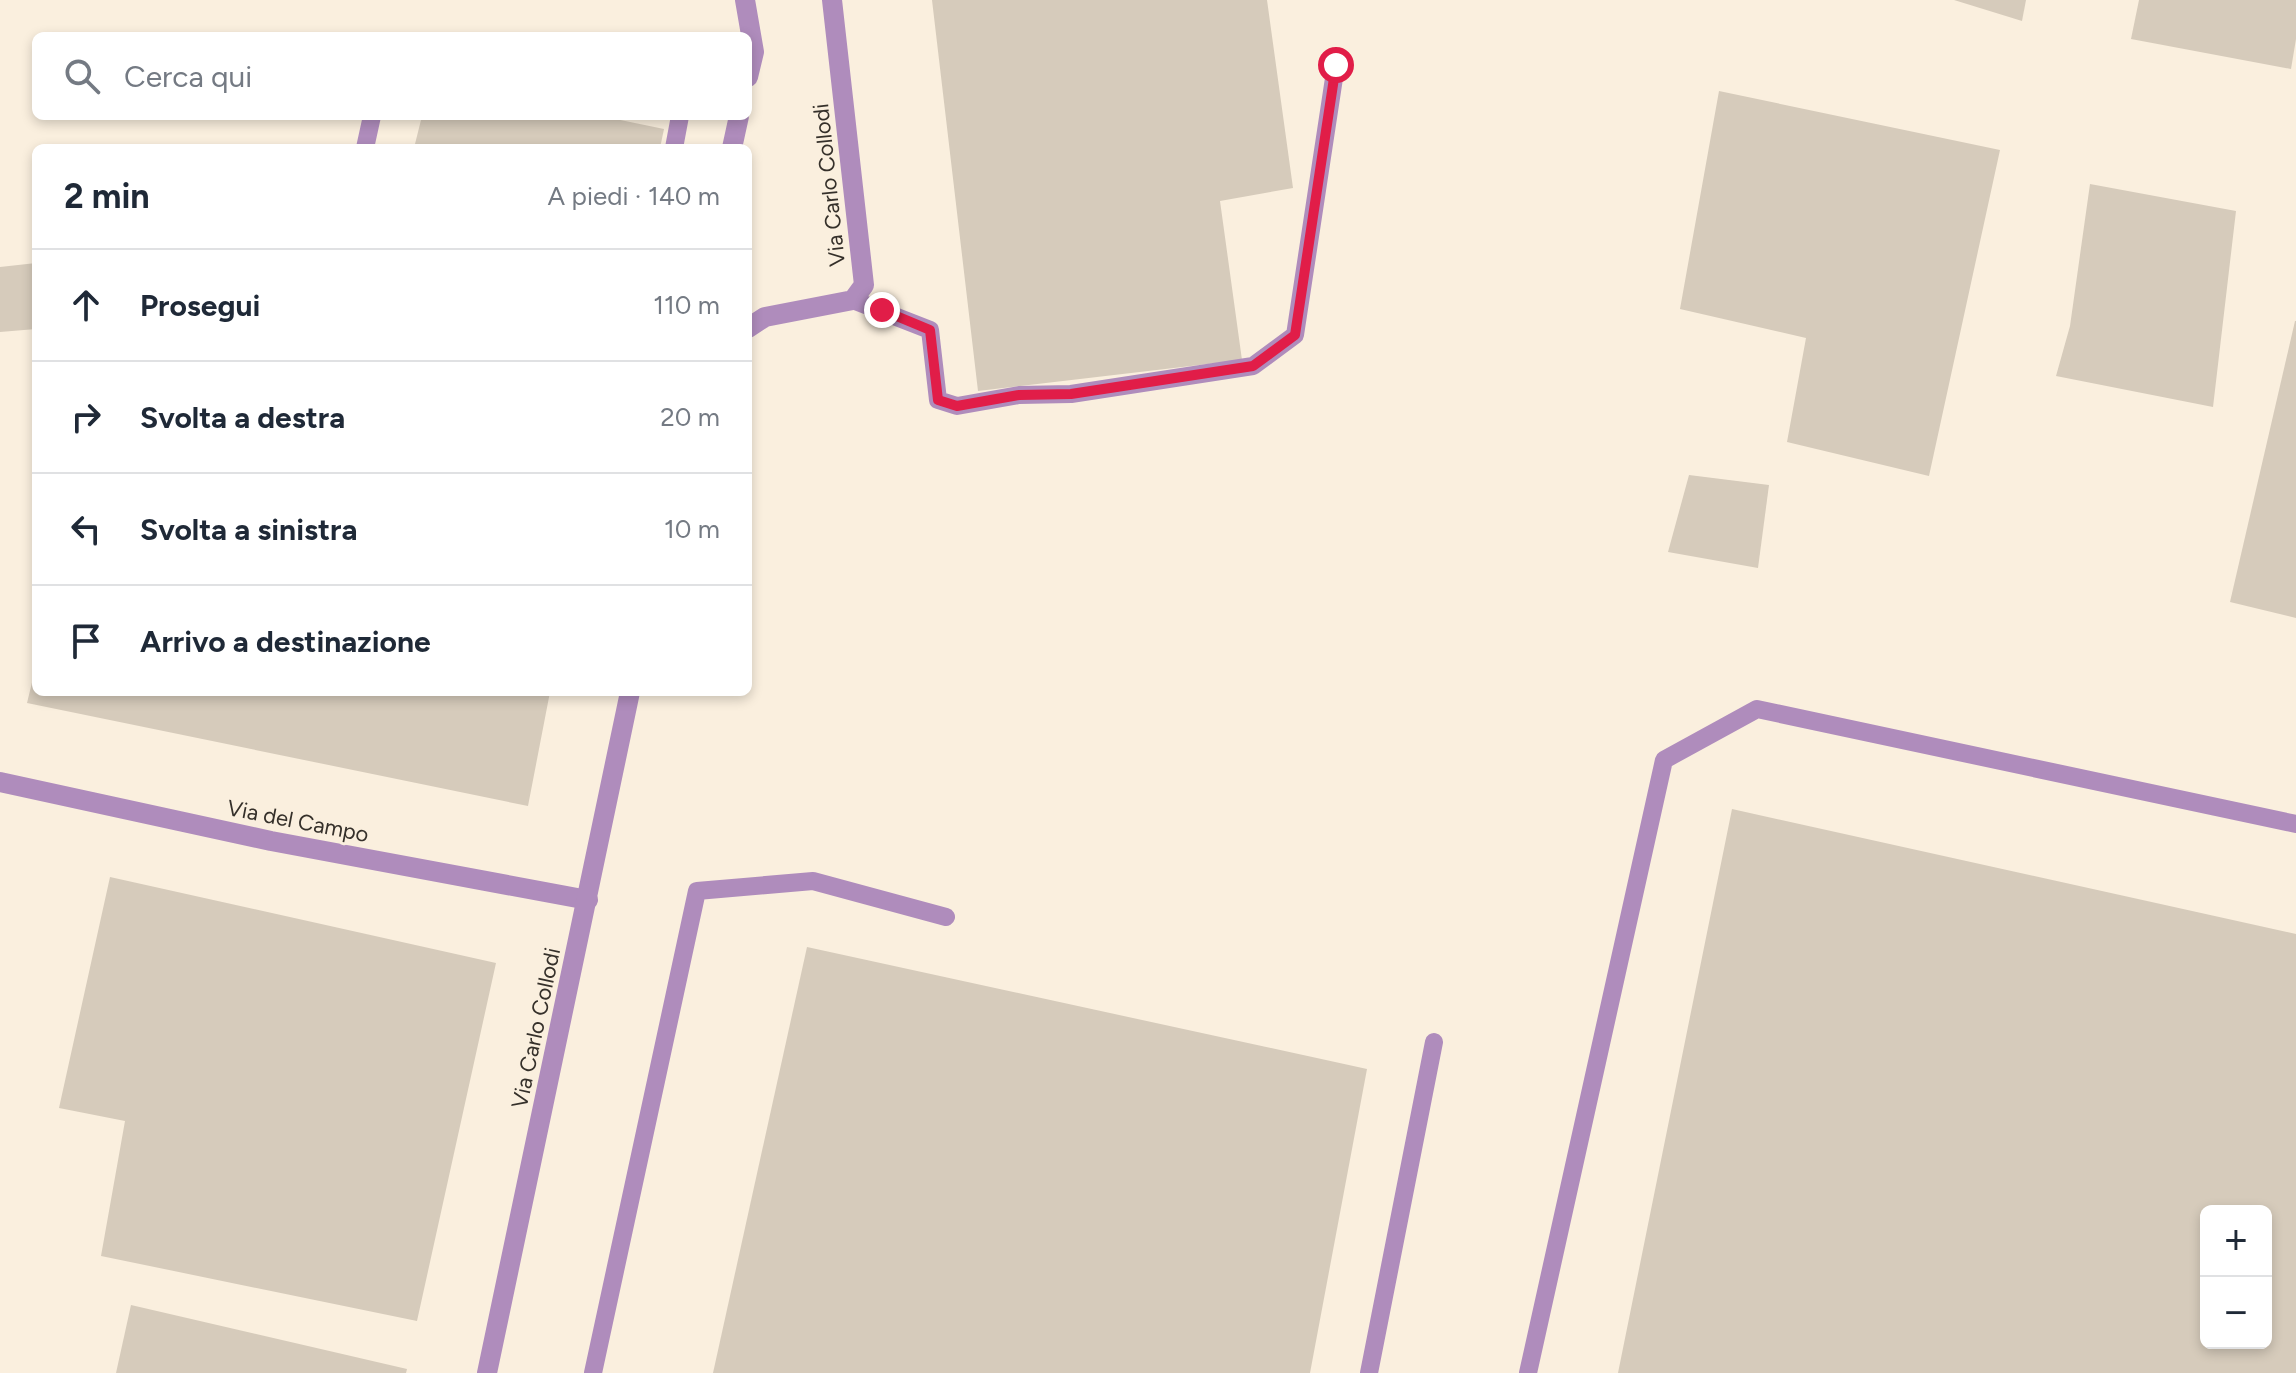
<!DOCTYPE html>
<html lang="it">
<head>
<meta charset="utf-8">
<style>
  :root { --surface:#fff; --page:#f2f2f3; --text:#1f2937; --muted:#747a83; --line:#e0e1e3 }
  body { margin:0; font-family:Figtree,sans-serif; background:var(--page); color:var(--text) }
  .controls { position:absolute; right:24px; bottom:24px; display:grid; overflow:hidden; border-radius:12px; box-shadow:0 4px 12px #0003 }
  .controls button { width:72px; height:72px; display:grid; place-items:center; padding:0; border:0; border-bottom:2px solid var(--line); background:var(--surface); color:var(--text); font:40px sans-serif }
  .stop { position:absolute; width:24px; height:24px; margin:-18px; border:6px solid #e11d48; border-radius:50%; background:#fff }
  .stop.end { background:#e11d48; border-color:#fff; box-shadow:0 2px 8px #0008 }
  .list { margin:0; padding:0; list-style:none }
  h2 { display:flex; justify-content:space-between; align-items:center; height:104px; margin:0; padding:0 32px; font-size:34px }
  h2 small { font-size:26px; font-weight:400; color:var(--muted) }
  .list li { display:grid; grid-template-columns:52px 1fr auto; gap:24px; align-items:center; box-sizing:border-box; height:112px; padding:0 32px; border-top:2px solid var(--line) }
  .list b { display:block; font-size:30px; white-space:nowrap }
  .list em { font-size:26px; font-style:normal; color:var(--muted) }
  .icon { flex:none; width:44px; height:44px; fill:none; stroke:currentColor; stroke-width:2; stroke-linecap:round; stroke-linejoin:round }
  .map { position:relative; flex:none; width:2296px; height:1373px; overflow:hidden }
  .search { position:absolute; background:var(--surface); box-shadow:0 4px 12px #0003; left:32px; top:32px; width:720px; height:88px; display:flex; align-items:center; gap:20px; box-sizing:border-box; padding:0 28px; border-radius:12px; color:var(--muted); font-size:30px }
  .panel { position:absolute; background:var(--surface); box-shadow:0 4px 12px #0003; left:32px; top:144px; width:720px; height:552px; border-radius:12px }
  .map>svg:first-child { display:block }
  .building { fill:#d6cbbb; fill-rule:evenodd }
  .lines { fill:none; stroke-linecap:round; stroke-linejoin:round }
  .service { stroke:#af8cbc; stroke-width:18 }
  .minor { stroke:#af8cbc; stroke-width:20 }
  .route { stroke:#e11d48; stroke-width:10 }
  .labels { text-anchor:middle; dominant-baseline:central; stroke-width:6; stroke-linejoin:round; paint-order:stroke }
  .street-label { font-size:22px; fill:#35302a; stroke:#faefde }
</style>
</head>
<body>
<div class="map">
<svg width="2296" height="1373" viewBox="0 0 2296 1373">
  <rect width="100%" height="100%" fill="#faefde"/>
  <g class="building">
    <path d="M932,0H1267L1293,188L1220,201L1242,360L978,391Z"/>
    <path d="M1954,0H2026L2022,21Z"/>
    <path d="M2139,0H2296V39L2291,69L2131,39Z"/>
    <path d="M1719,91L2000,150L1929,476L1787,442L1806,338L1680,309Z"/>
    <path d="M422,116H601L664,129L660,148H414Z"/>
    <path d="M2090,184L2236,211L2213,407L2056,376L2070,326Z"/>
    <path d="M36,263V329L0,332V267Z"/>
    <path d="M2295,321H2296V618L2230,602Z"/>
    <path d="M1689,475L1769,485L1758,568L1668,552Z"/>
    <path d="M35,670L36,692H550L528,806L27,703Z"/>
    <path d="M1732,809L2296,934V1373H1618ZM2206,1211H2266V1343H2206Z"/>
    <path d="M110,877L496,963L417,1321L101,1256L125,1121L59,1108Z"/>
    <path d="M807,947L1367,1069L1310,1373H713Z"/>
    <path d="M131,1305L407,1369L406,1373H116Z"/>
  </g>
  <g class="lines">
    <g class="service">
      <path d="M365,148L372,116"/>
      <path d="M674,148L680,116"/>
      <path d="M853,300L930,330L938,400L957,406L1019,395L1071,394L1253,366L1295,335L1336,65"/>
      <path d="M593,1373L697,891L813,881L946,917"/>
      <path d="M1369,1373L1434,1042"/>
      <path d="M1528,1373L1664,760L1757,709L2296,824"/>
    </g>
    <g class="minor">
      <path d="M745,0L754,52L748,77"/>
      <path d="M732,148L739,116"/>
      <path d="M748,328L765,317L853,300L864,285L832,0"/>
      <path d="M0,782L271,841L588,900"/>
      <path d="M487,1373L630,692"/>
    </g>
  </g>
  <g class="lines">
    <path class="route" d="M882,310L930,330L938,400L957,406L1019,395L1071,394L1253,366L1295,335L1336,65"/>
  </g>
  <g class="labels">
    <g class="street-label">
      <text transform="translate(829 185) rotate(-96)">Via Carlo Collodi</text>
      <text transform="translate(298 821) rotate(11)">Via del Campo</text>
      <text transform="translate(536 1028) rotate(-78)">Via Carlo Collodi</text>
    </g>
  </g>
</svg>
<div class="controls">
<button>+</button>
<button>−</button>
</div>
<div class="stop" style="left:1336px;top:65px"></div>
<div class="stop end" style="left:882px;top:310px"></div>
<div class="search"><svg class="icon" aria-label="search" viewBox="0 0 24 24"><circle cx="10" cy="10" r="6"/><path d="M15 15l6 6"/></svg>Cerca qui</div>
<section class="panel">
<h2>2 min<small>A piedi · 140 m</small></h2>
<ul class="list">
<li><svg class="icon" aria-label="ahead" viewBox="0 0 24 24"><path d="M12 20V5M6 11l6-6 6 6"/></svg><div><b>Prosegui</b></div><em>110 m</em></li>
<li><svg class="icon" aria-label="right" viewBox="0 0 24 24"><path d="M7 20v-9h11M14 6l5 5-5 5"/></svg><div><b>Svolta a destra</b></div><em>20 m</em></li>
<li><svg class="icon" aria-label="left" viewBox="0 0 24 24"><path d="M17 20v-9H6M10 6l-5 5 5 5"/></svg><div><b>Svolta a sinistra</b></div><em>10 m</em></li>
<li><svg class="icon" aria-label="arrive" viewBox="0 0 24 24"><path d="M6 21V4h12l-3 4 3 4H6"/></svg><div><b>Arrivo a destinazione</b></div></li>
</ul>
</section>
</div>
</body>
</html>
